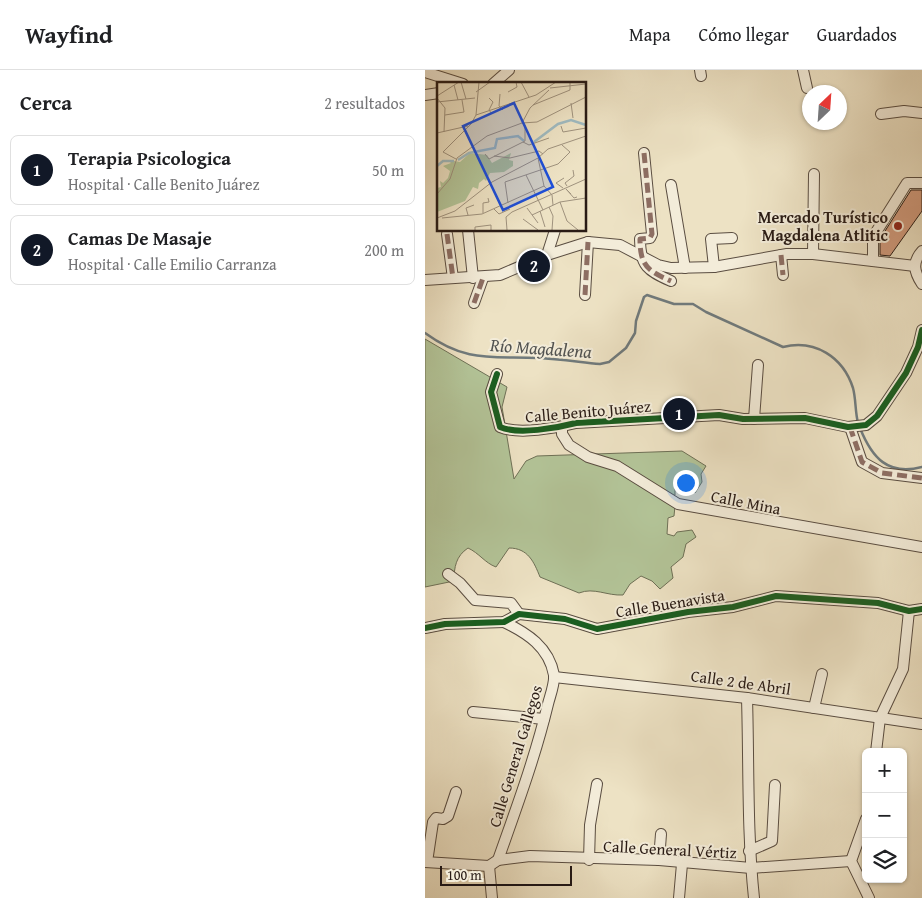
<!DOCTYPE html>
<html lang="es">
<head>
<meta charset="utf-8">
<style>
  :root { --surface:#fff; --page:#f2f2f2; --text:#202124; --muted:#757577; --line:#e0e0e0; --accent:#111827 }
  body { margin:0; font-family:"Gentium Book Plus",serif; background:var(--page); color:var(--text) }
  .controls { position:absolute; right:15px; bottom:15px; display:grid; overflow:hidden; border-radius:8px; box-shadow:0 1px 4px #0004 }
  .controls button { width:45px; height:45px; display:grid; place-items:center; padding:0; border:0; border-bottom:1px solid var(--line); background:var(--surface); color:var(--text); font:25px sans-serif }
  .compass { position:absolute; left:377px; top:15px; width:45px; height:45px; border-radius:50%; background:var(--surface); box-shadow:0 1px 4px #0004; rotate:25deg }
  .scale { position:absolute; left:15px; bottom:12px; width:132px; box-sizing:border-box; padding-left:5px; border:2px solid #291b15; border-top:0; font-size:14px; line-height:18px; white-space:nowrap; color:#291b15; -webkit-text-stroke:4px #f3ecd9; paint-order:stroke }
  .you { position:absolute; left:260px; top:412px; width:18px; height:18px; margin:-12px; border:4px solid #fff; border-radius:50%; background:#1a73e8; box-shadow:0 0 0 8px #1a73e833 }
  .badge { display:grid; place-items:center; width:32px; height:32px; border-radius:50%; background:var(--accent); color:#fff; font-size:16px; font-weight:700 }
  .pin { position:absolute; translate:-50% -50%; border:2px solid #fff; box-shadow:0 1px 5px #0006 }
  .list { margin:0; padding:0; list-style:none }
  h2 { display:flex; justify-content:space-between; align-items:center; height:65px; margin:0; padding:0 20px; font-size:21px }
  h2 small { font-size:16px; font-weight:400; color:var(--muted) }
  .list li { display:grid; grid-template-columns:32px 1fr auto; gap:15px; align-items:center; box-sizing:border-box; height:70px; margin:0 10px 10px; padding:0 10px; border:1px solid var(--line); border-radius:8px }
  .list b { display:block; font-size:19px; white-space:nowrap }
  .list p { margin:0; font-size:16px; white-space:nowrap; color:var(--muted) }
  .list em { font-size:16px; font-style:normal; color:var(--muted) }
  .icon { flex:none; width:28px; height:28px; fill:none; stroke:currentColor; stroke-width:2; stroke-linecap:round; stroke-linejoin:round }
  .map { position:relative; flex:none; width:497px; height:828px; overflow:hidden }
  header { display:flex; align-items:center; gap:30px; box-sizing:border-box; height:70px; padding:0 25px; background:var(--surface); border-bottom:1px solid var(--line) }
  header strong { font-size:24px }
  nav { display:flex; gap:28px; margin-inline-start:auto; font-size:18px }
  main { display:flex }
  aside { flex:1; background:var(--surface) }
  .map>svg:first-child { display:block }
  .green { fill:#b3c498; stroke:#6e7056 }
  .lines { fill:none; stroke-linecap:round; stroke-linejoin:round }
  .stream { stroke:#707a7c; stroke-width:2.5 }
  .building { fill:#d29b7d; stroke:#291b15 }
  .minor-casing { stroke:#5a4d41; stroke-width:12 }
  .minor { stroke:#f3ecd9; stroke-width:10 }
  .quiet { stroke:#8d6e63; stroke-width:5; stroke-dasharray:10 5; stroke-linecap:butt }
  .cycleway-casing { stroke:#f3ecd9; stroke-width:9 }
  .cycleway { stroke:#1b5e20; stroke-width:6 }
  .poi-dot { fill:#8f2418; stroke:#f3ecd9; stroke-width:2 }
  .labels { text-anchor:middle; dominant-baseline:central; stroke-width:4; stroke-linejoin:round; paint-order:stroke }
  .poi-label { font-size:16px; font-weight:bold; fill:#291b15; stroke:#f3ecd9; text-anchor:end }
  .street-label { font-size:16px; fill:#291b15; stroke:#f3ecd9 }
  .water-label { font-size:18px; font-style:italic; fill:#525351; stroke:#f3ecd9 }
  .inset-river { fill:none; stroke:#9fbac0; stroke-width:2.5 }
  .inset-road { fill:none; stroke:#9f927e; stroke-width:1 }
  .view { fill:#1d4ed8; fill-opacity:0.15; stroke:#1d4ed8; stroke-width:2.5 }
  .inset-edge { fill:none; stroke:#291b15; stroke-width:2.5 }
</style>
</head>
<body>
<header>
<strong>Wayfind</strong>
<nav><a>Mapa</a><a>Cómo llegar</a><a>Guardados</a></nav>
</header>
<main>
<aside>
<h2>Cerca<small>2 resultados</small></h2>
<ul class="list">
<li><span class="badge">1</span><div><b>Terapia Psicologica</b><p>Hospital · Calle Benito Juárez</p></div><em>50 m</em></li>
<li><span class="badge">2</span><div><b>Camas De Masaje</b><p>Hospital · Calle Emilio Carranza</p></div><em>200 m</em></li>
</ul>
</aside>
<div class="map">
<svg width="497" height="828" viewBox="0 0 497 828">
  <rect width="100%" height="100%" fill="#ede2c4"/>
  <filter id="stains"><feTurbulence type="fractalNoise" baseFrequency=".004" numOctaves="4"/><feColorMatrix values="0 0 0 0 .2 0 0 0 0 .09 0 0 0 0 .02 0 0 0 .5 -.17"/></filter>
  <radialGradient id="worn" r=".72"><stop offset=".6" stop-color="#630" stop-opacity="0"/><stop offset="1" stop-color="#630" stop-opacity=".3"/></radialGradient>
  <path class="green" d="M0,269L82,317L77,337L89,409L101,391L112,386L257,381L281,396L276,404L277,412L270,423L265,416L250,418V425L243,430L250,436L249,446L243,448L242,464L249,466L252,462L267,460L271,467L261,474L258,487L246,497L248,508L235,519L227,511L216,506L205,514L198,525C182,526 169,517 154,523L115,507C109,492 103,478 84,478L71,497C60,493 54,483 43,478C31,486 29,497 29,511L0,517Z"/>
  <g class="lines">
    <g class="stream">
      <path d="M0,263C41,293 67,286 113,288C134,289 154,292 175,294L184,292L201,278L210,263L211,251L219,227L222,225L249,234H268L281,242L358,277C390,269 418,287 428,318C431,329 430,341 433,353"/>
      <path d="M435,358C447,388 463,406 497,397"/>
    </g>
  </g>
  <path class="building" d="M486,120H497V141L465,186L455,185V169Z"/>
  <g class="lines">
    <g class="minor-casing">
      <g id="minor">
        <path d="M275,0L276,6"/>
        <path d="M378,0L382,18"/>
        <path d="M0,2L38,14"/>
        <path d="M68,14L84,0"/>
        <path d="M0,25L14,23"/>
        <path d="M456,44L479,41L497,43"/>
        <path d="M219,83L227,164L225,168L215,169C215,196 223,201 246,211"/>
        <path d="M246,115L260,198"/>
        <path d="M43,160L48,208"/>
        <path d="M22,164L28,208"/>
        <path d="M497,181C487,192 489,202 497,214"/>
        <path d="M388,184L389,104"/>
        <path d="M122,185L130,160"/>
        <path d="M356,185L358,205"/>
        <path d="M448,191V167L482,113H497"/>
        <path d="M289,197L286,169L307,168"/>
        <path d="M0,210L75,205L122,185L163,172L195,175L233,195L246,198L289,197L362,184H388L490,196"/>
        <path d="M160,225L163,172"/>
        <path d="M49,233L58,208"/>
        <path d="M72,304L66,322L75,357C93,365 132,358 151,353L294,345L318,349L380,348L423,357L441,355L452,346L481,303L493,277L497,260"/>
        <path d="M329,349L333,295"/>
        <path d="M137,357V364L144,375L163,387L192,396L253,434L497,477"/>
        <path d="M425,357L437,392L457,403L497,408"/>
        <path d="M23,504L35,513L50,530L86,533L94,544"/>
        <path d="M0,558L20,554L79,552L94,544L140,549L172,559L263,542L308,537L351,526L453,533L484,541L497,539"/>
        <path d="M129,607L322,628L497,654"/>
        <path d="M322,628C324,695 322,762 329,828"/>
        <path d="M389,638L397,604"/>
        <path d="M48,642L119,649"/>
        <path d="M451,682L455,648L478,599L484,541"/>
        <path d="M441,749L426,791L444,828"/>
        <path d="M324,781L347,771L350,715"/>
        <path d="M73,790C91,739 110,688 123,634C125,626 130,613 129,605C124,577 102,563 79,552"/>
        <path d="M164,790L165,755L172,714"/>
        <path d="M234,790L236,764"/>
        <path d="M0,792L64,796"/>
        <path d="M2,792L8,752L11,748L18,749L23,746L31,722"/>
        <path d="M64,796L73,790L105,786L234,790L326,798L426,791"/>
        <path d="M64,796L67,828"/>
        <path d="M254,828L257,794"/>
      </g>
    </g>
    <use href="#minor" class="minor"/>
    <g class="quiet">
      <path d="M219,83L227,164L225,168L215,169C215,196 223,201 246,211"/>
      <path d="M22,164L28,208"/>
      <path d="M356,185L358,205"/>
      <path d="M160,225L163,172"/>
      <path d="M49,233L58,208"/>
      <path d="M425,357L437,392L457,403L497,408"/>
    </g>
    <g class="cycleway-casing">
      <g id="cycleway">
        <path d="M72,304L66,322L75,357C93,365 132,358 151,353L294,345L318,349L380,348L423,357L441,355L452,346L481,303L493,277L497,260"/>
        <path d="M0,558L20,554L79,552L94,544L140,549L172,559L263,542L308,537L351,526L453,533L484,541L497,539"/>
      </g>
    </g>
    <use href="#cycleway" class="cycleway"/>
  </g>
  <circle class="poi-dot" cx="473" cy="156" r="5"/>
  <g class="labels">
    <g class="poi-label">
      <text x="463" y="147">Mercado Turístico<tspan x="463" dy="18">Magdalena Atlitic</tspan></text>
    </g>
    <g class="street-label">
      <text transform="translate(163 341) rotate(-5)">Calle Benito Juárez</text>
      <text transform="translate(321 432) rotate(11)">Calle Mina</text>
      <text transform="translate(245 533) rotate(-9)">Calle Buenavista</text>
      <text transform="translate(316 612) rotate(8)">Calle 2 de Abril</text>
      <text transform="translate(90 686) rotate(-73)">Calle General Gallegos</text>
      <text transform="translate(245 779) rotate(3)">Calle General Vértiz</text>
    </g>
    <g class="water-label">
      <text transform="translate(116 278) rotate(4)">Río Magdalena</text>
    </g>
  </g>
  <g transform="translate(12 12)">
    <rect width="149" height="149" fill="#ede2c4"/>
    <path d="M33,71L50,73L55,81L74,71L72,78L76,79V84L67,90L53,91L49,99L47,97L42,101L41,107L36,105L28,119L0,130V106L4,105L3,99L6,101L11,96L13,89L6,84L14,81L11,78L23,80Z" fill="#b3c498"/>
    <path class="inset-river" d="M97,60L121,42L134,38L149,43M21,78L32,71L58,66L60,57L81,54L87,59M0,84L6,79H17"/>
    <path class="inset-road" d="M24,0L29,17M84,0L92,15M17,3L21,18M113,6L149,2M39,10L53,0M71,10L80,5L79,0M63,12L62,24L66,28M0,14L22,0M0,16L8,26L7,50M52,16L56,20L52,28L55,32M0,20L38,16M134,21L136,36M96,23L133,8V0M8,33L27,30L25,18M39,33L99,13L119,0M85,41L93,26L112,8M124,44L126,50L149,46M0,51L31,44M86,60L92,63L112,56M48,72L52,77L88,59V43M57,74L73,76L102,69L106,72M101,76L107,104L115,113L116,123M19,77L6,70L34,42L39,33L42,0M89,93L106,128M68,100L121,82L133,70L125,63M68,100L71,121M130,104L128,101L137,94L136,88M126,106L119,101L127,96M0,112L13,97L20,76L50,54L85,41L100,40L149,15M134,112L129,107L137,116L140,115M123,120L130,139L141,148M112,125L116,134L115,148M90,126L101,141M57,127L62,132L73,127M103,129L108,145M75,130L149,97M46,131V121L52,120L51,116M31,133L29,126L37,123M95,133L123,120L149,116M0,136L18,129L55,100L101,76L111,67L149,54M5,136L45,132L107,104M86,137L101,148M38,148V145L54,143V148M70,148L69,135L75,130"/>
    <path class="view" d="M77,21L116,105L66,128L26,44Z"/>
    <rect width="149" height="149" class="inset-edge"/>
  </g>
  <rect width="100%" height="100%" filter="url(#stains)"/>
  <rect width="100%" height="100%" fill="url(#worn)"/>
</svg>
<div class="controls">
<button>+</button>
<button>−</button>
<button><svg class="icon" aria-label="layers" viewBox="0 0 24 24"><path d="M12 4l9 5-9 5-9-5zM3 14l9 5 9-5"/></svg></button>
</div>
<svg class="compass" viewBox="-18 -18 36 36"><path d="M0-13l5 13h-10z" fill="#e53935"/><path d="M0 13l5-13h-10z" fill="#757577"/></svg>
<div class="scale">100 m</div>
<div class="you"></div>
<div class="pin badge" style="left:254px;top:344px">1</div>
<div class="pin badge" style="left:109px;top:196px">2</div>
</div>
</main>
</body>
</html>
